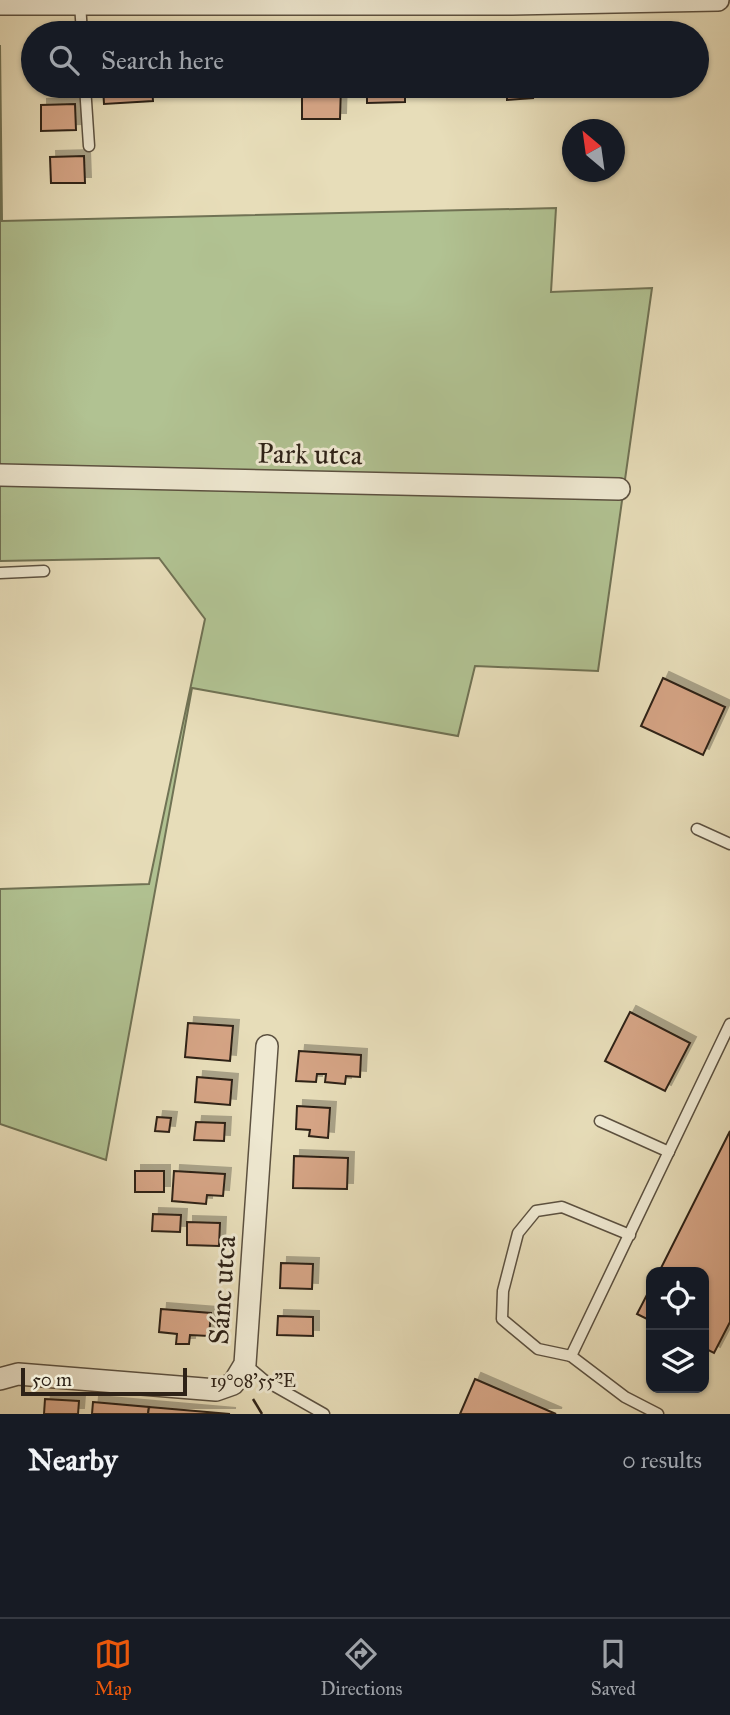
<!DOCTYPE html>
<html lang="en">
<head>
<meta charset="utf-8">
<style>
  :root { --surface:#171b24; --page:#20242c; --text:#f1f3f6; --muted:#9ea1a6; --line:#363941; --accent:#ea580c }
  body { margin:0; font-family:"IM FELL Great Primer",serif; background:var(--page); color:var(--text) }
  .controls { position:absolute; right:21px; bottom:21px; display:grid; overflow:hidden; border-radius:14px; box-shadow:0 2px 5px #0004 }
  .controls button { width:63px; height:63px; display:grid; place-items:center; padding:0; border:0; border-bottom:2px solid var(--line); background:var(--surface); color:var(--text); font:35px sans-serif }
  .compass { position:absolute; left:562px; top:119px; width:63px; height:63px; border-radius:50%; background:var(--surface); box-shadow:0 2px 5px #0004; rotate:331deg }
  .scale { position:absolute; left:21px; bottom:18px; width:166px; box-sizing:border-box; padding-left:7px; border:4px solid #2e2217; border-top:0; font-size:19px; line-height:24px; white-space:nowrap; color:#2e2217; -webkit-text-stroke:5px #efe9d2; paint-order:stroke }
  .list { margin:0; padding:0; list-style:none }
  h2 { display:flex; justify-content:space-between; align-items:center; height:91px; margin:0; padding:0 28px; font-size:30px }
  h2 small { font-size:23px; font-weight:400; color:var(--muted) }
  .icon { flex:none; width:38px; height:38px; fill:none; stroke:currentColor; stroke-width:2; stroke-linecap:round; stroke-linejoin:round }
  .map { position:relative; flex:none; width:730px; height:1414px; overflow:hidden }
  .search { position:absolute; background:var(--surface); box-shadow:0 2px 5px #0004; left:21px; right:21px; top:21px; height:77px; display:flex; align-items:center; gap:18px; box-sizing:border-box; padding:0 24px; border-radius:38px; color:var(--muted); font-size:26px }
  .sheet { height:203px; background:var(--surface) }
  nav { display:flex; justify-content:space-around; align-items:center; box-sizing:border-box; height:98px; border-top:2px solid var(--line); background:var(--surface); font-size:19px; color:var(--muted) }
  nav a { display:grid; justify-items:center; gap:4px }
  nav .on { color:var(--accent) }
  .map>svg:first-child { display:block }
  .green { fill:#b1c292; stroke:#707254; stroke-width:2 }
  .building { fill:#d5a485; stroke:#2e2217; stroke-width:2; filter:url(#shadow) }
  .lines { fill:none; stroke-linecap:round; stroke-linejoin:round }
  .service-casing { stroke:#5c5140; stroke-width:13 }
  .minor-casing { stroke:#5c5140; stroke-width:24 }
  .service { stroke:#efe9d2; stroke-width:10 }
  .minor { stroke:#efe9d2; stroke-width:21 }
  .ticks { fill:none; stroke:#2e2217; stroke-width:2.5 }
  .labels { text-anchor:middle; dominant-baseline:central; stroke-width:6; stroke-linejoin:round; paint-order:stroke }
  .street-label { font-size:28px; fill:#2e2217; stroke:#efe9d2 }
  .ticks-label { font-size:18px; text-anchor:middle; fill:#2e2217; stroke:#efe9d2; stroke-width:6; stroke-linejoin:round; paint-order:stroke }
</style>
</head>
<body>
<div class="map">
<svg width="730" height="1414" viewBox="0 0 730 1414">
  <defs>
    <filter id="shadow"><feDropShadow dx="6" dy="-6" stdDeviation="0" flood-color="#0004"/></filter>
  </defs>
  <rect width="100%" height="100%" fill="#e7ddb9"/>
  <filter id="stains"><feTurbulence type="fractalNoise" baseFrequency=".00286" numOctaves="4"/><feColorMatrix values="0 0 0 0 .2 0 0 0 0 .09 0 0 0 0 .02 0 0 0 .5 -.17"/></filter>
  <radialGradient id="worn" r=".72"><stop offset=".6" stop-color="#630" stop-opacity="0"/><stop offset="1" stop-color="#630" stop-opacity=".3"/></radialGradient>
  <path class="green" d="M0,45L2,221L556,208L551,292L652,288L598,671L475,666L458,736L192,688L106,1160L0,1124V889L149,884L205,619L159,558L0,561Z"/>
  <g class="building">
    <path d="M103,86H152L153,101L104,104Z"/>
    <path d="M302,86H341L340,119H302Z"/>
    <path d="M367,86H405V102L367,103Z"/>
    <path d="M500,86H553V92H532L533,98L507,100V91H500Z"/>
    <path d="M75,104L76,130L41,131V105Z"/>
    <path d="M84,156L85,183H51L50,157Z"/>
    <path d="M663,678L725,707L703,755L641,726Z"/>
    <path d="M630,1012L690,1043L665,1091L605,1061Z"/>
    <path d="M188,1023L233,1026L230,1061L185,1057Z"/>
    <path d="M299,1051L361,1055L360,1077L346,1076L345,1084L325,1082L326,1074H317L316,1082L296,1081Z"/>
    <path d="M197,1077L232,1080L230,1105L195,1102Z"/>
    <path d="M297,1106L330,1108L328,1138L309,1136L310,1130L296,1129Z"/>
    <path d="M157,1117L171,1118L169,1132L155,1131Z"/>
    <path d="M196,1122L225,1123L224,1141L194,1140Z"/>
    <path d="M730,1131V1322L714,1353L704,1348V1272H659Z"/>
    <path d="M294,1156L348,1158L347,1189L293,1188Z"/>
    <rect x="135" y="1171" width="29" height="21"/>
    <path d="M174,1171L225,1174L223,1196L207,1195L206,1204L172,1201Z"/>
    <path d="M153,1214L181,1215L180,1232L152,1231Z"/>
    <path d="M187,1222L220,1223L219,1246L187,1245Z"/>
    <path d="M281,1263L313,1264L312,1289L280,1288Z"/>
    <path d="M651,1287V1321L637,1314Z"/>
    <path d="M161,1309L211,1313L209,1336L190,1335L189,1344H176L177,1334L159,1332Z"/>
    <path d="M278,1316L313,1317V1336L277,1335Z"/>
    <path d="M475,1379L556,1414H460Z"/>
    <path d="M45,1399L79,1401L78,1414H44Z"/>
    <path d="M93,1402L149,1407L148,1414H92Z"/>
    <path d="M149,1407L230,1414H148Z"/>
  </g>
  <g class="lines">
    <g class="service-casing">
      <g id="service">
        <path d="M80,4L82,33"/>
        <path d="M85,86L89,146"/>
        <path d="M0,573L44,571"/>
        <path d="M697,829L730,844"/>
        <path d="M600,1121L669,1152"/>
        <path d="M571,1356L538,1349L502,1319L503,1291L518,1233L536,1211L562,1207L630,1235"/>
        <path d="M245,1364L264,1380L324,1414"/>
        <path d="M658,1414L625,1397L571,1356L730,1024"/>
      </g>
    </g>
    <g class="minor-casing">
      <g id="minor">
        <path d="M0,4H512L718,0"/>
        <path d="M0,475L619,489"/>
        <path d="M0,1379L18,1374L216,1390L233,1384L245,1364L267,1046"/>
      </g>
    </g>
    <use href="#service" class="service"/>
    <use href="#minor" class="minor"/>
  </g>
  <path class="ticks" d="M253,1399L262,1414"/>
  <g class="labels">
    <g class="street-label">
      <text transform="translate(310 454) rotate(1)">Park utca</text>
      <text transform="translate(222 1290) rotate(-86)">Sánc utca</text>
    </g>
  </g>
  <g class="ticks-label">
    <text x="253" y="1387">19°08'55"E</text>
  </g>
  <rect width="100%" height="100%" filter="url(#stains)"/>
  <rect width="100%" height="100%" fill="url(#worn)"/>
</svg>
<div class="controls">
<button><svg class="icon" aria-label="locate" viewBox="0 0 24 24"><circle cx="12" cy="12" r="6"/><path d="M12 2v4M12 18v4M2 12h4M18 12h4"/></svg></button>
<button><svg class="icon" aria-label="layers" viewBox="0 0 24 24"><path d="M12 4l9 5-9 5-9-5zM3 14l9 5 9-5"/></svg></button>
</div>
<svg class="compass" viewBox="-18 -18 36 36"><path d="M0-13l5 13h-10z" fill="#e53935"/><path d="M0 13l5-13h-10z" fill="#9ea1a6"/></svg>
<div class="scale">50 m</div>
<div class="search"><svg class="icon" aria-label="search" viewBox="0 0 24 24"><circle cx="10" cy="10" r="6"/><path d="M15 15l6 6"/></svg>Search here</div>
</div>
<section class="sheet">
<h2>Nearby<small>0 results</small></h2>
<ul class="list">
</ul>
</section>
<nav>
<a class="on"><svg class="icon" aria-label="map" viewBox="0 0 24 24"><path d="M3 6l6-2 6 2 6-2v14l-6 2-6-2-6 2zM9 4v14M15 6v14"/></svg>Map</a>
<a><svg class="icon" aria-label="directions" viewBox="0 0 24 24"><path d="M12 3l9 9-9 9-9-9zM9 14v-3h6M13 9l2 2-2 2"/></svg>Directions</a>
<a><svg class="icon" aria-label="saved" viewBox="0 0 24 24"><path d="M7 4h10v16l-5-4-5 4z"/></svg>Saved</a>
</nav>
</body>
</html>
